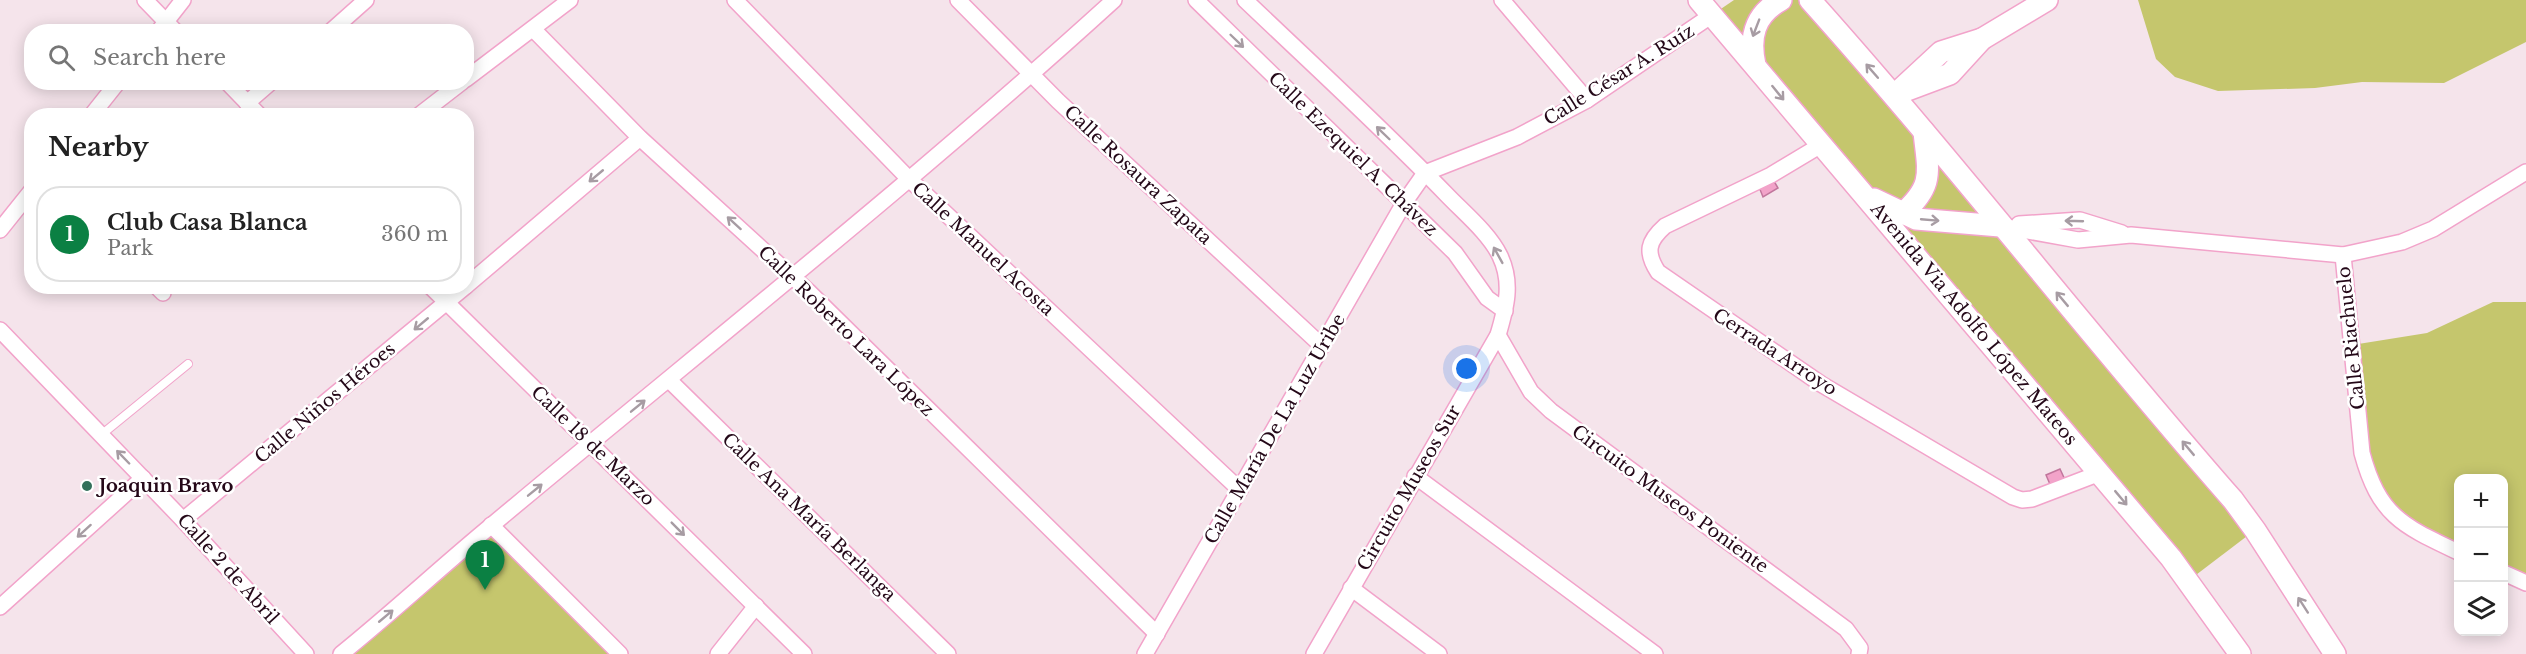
<!DOCTYPE html>
<html lang="en">
<head>
<meta charset="utf-8">
<style>
  :root { --surface:#fff; --page:#f6f6f6; --text:#222; --muted:#767676; --line:#e0e0e0; --accent:#0b8043 }
  body { margin:0; font-family:"Libre Baskerville",serif; background:var(--page); color:var(--text) }
  .controls { position:absolute; right:18px; bottom:18px; display:grid; overflow:hidden; border-radius:12px; box-shadow:0 3px 15px #0003 }
  .controls button { width:54px; height:54px; display:grid; place-items:center; padding:0; border:0; border-bottom:2px solid var(--line); background:var(--surface); color:var(--text); font:30px sans-serif }
  .you { position:absolute; left:1467px; top:369px; width:21px; height:21px; margin:-15px; border:4px solid #fff; border-radius:50%; background:#1a73e8; box-shadow:0 0 0 9px #1a73e833 }
  .badge { display:grid; place-items:center; width:39px; height:39px; border-radius:50%; background:var(--accent); color:#fff; font-size:20px; font-weight:700 }
  .pin { position:absolute; translate:-50% -50px; filter:drop-shadow(0 2px 3px #0008) }
  .pin::after { content:''; position:absolute; top:32px; width:21px; height:18px; background:inherit; clip-path:polygon(0 0,100% 0,50% 100%) }
  .list { margin:0; padding:0; list-style:none }
  h2 { display:flex; justify-content:space-between; align-items:center; height:78px; margin:0; padding:0 24px; font-size:26px }
  h2 small { font-size:20px; font-weight:400; color:var(--muted) }
  .list li { display:grid; grid-template-columns:39px 1fr auto; gap:18px; align-items:center; box-sizing:border-box; height:96px; margin:0 12px 12px; padding:0 12px; border:2px solid var(--line); border-radius:24px }
  .list b { display:block; font-size:22px; white-space:nowrap }
  .list p { margin:0; font-size:20px; white-space:nowrap; color:var(--muted) }
  .list em { font-size:20px; font-style:normal; color:var(--muted) }
  .icon { flex:none; width:33px; height:33px; fill:none; stroke:currentColor; stroke-width:2; stroke-linecap:round; stroke-linejoin:round }
  .map { position:relative; flex:none; width:2526px; height:654px; overflow:hidden }
  .search { position:absolute; background:var(--surface); box-shadow:0 3px 15px #0003; left:24px; top:24px; width:450px; height:66px; display:flex; align-items:center; gap:15px; box-sizing:border-box; padding:0 21px; border-radius:24px; color:var(--muted); font-size:22px }
  .panel { position:absolute; background:var(--surface); box-shadow:0 3px 15px #0003; left:24px; top:108px; width:450px; height:186px; border-radius:24px }
  .map>svg:first-child { display:block }
  .green { fill:#c5c66d }
  .building { fill:#f2a3c9; stroke:#c1769c; stroke-width:1.5 }
  .lines { fill:none; stroke-linecap:round; stroke-linejoin:round }
  .lane-casing { stroke:#f2a3ca; stroke-width:10 }
  .street-casing { stroke:#f2a3ca; stroke-width:18 }
  .secondary-casing { stroke:#f2a3ca; stroke-width:24 }
  .lane { stroke:#fff; stroke-width:8 }
  .street { stroke:#fff; stroke-width:15 }
  .secondary { stroke:#fff; stroke-width:21 }
  .oneway { stroke:#a79ca3 }
  .poi-dot { fill:#33705b; stroke:#fff; stroke-width:2 }
  .labels { text-anchor:middle; dominant-baseline:central; stroke-width:5; stroke-linejoin:round; paint-order:stroke }
  .street-label { font-size:18px; fill:#240818; stroke:#fff }
  .poi-label { font-size:18px; font-weight:bold; fill:#240818; stroke:#fff; text-anchor:start }
</style>
</head>
<body>
<div class="map">
<svg width="2526" height="654" viewBox="0 0 2526 654">
  <rect width="100%" height="100%" fill="#f5e4eb"/>
  <g class="green">
    <path d="M1734,0H1810L2255,530L2188,581L1712,15Z"/>
    <path d="M2138,0H2526V42L2444,83L2362,82L2315,88L2218,91L2175,77L2156,59Z"/>
    <path d="M2493,302H2526V583L2504,573V478H2458V552L2405,526L2369,480L2352,345L2427,333Z"/>
    <path d="M491,525L620,654H338Z"/>
  </g>
  <g class="building">
    <path d="M1771,176L1778,188L1763,197L1757,182Z"/>
    <path d="M2060,469L2066,482L2052,489L2046,475Z"/>
  </g>
  <g class="lines">
    <g class="lane-casing">
      <path id="lane" d="M101,435L188,364"/>
    </g>
    <g class="street-casing">
      <g id="street">
        <path d="M145,0L176,32"/>
        <path d="M735,0L908,178L1240,490"/>
        <path d="M958,0L1058,101L1322,346"/>
        <path d="M1196,0L1455,253L1487,298L1505,311"/>
        <path d="M1245,0C1312,64 1381,127 1446,194C1463,212 1489,233 1500,256C1513,283 1506,308 1498,335L1314,654"/>
        <path d="M1502,0L1587,100"/>
        <path d="M533,29L640,138L809,292L1157,634"/>
        <path d="M158,32L183,0"/>
        <path d="M330,32L366,0"/>
        <path d="M466,79L570,0"/>
        <path d="M227,82L260,116"/>
        <path d="M247,103L271,82"/>
        <path d="M91,116L118,82"/>
        <path d="M418,116L462,82"/>
        <path d="M1821,145L1771,175L1665,226C1648,241 1645,252 1658,272L1821,384L2013,497L2022,500L2032,499L2100,473"/>
        <path d="M2019,224L2080,220L2122,233"/>
        <path d="M2000,226L2078,240L2131,235L2343,255L2402,242L2433,229L2526,172"/>
        <path d="M0,230L32,190"/>
        <path d="M2343,255L2362,453C2379,516 2403,526 2458,552"/>
        <path d="M156,286L163,293"/>
        <path d="M430,286L804,654"/>
        <path d="M466,286L640,138"/>
        <path d="M0,330L183,520L306,654"/>
        <path d="M1498,335L1531,392L1551,411L1846,629L1860,648L1859,654"/>
        <path d="M669,380L948,654"/>
        <path d="M1415,476L1655,654"/>
        <path d="M183,520L466,286"/>
        <path d="M491,525L620,654"/>
        <path d="M2504,573L2526,583"/>
        <path d="M1351,588L1439,654"/>
        <path d="M0,607L143,478"/>
        <path d="M341,654C393,612 441,567 492,525C700,351 913,183 1114,0"/>
        <path d="M718,654L756,606"/>
        <path d="M1145,654L1404,203L1425,173L1517,137L1587,100L1712,15"/>
      </g>
    </g>
    <g class="secondary-casing">
      <g id="secondary">
        <path d="M1699,0L2171,558L2240,654"/>
        <path d="M1810,0C1956,163 2089,336 2233,500L2255,530L2335,654"/>
        <path d="M1755,65C1749,37 1754,15 1781,0"/>
        <path d="M1901,89L1941,52L1982,39"/>
        <path d="M1894,95L1950,74L1982,39L2047,0"/>
        <path d="M1874,199L1916,219L2000,226"/>
        <path d="M1902,214C1935,185 1928,172 1924,132"/>
      </g>
    </g>
    <use href="#lane" class="lane"/>
    <use href="#street" class="street"/>
    <use href="#secondary" class="secondary"/>
  </g>
  <defs><path id="oneway-shaft" d="M-6 0H5M1.5-3L5.5 0L1.5 3" fill="none" stroke-width="1.6" stroke-linecap="round" stroke-linejoin="round" transform="scale(1.5)"/></defs>
  <g class="oneway">
    <use href="#oneway-shaft" transform="translate(1756 28) rotate(111)"/>
    <use href="#oneway-shaft" transform="translate(1237 41) rotate(44)"/>
    <use href="#oneway-shaft" transform="translate(1872 71) rotate(-131)"/>
    <use href="#oneway-shaft" transform="translate(1778 93) rotate(51)"/>
    <use href="#oneway-shaft" transform="translate(1383 133) rotate(-136)"/>
    <use href="#oneway-shaft" transform="translate(596 176) rotate(140)"/>
    <use href="#oneway-shaft" transform="translate(1930 220) rotate(5)"/>
    <use href="#oneway-shaft" transform="translate(2074 221) rotate(-178)"/>
    <use href="#oneway-shaft" transform="translate(734 223) rotate(-138)"/>
    <use href="#oneway-shaft" transform="translate(1498 255) rotate(-119)"/>
    <use href="#oneway-shaft" transform="translate(2062 299) rotate(-130)"/>
    <use href="#oneway-shaft" transform="translate(421 324) rotate(140)"/>
    <use href="#oneway-shaft" transform="translate(638 406) rotate(-39)"/>
    <use href="#oneway-shaft" transform="translate(2188 448) rotate(-130)"/>
    <use href="#oneway-shaft" transform="translate(123 457) rotate(-134)"/>
    <use href="#oneway-shaft" transform="translate(535 490) rotate(-39)"/>
    <use href="#oneway-shaft" transform="translate(2121 498) rotate(50)"/>
    <use href="#oneway-shaft" transform="translate(678 529) rotate(45)"/>
    <use href="#oneway-shaft" transform="translate(84 531) rotate(138)"/>
    <use href="#oneway-shaft" transform="translate(2303 605) rotate(-123)"/>
    <use href="#oneway-shaft" transform="translate(386 616) rotate(-40)"/>
  </g>
  <circle class="poi-dot" cx="87" cy="486" r="6"/>
  <g class="labels">
    <g class="street-label">
      <text transform="translate(1619 75) rotate(-32)">Calle César A. Ruíz</text>
      <text transform="translate(1353 154) rotate(44)">Calle Ezequiel A. Chávez</text>
      <text transform="translate(1138 175) rotate(43)">Calle Rosaura Zapata</text>
      <text transform="translate(983 249) rotate(43)">Calle Manuel Acosta</text>
      <text transform="translate(1974 324) rotate(50)">Avenida Via Adolfo López Mateos</text>
      <text transform="translate(846 331) rotate(44)">Calle Roberto Lara López</text>
      <text transform="translate(2351 338) rotate(-96)">Calle Riachuelo</text>
      <text transform="translate(1775 352) rotate(33)">Cerrada Arroyo</text>
      <text transform="translate(325 403) rotate(-40)">Calle Niños Héroes</text>
      <text transform="translate(1275 429) rotate(-60)">Calle María De La Luz Uribe</text>
      <text transform="translate(593 446) rotate(44)">Calle 18 de Marzo</text>
      <text transform="translate(1409 488) rotate(-60)">Circuito Museos Sur</text>
      <text transform="translate(1670 499) rotate(36)">Circuito Museos Poniente</text>
      <text transform="translate(809 517) rotate(44)">Calle Ana María Berlanga</text>
      <text transform="translate(228 569) rotate(48)">Calle 2 de Abril</text>
    </g>
    <g class="poi-label">
      <text x="99" y="486">Joaquin Bravo</text>
    </g>
  </g>
</svg>
<div class="controls">
<button>+</button>
<button>−</button>
<button><svg class="icon" aria-label="layers" viewBox="0 0 24 24"><path d="M12 4l9 5-9 5-9-5zM3 14l9 5 9-5"/></svg></button>
</div>
<div class="you"></div>
<div class="pin badge" style="left:485px;top:590px">1</div>
<div class="search"><svg class="icon" aria-label="search" viewBox="0 0 24 24"><circle cx="10" cy="10" r="6"/><path d="M15 15l6 6"/></svg>Search here</div>
<section class="panel">
<h2>Nearby<small></small></h2>
<ul class="list">
<li><span class="badge">1</span><div><b>Club Casa Blanca</b><p>Park</p></div><em>360 m</em></li>
</ul>
</section>
</div>
</body>
</html>
